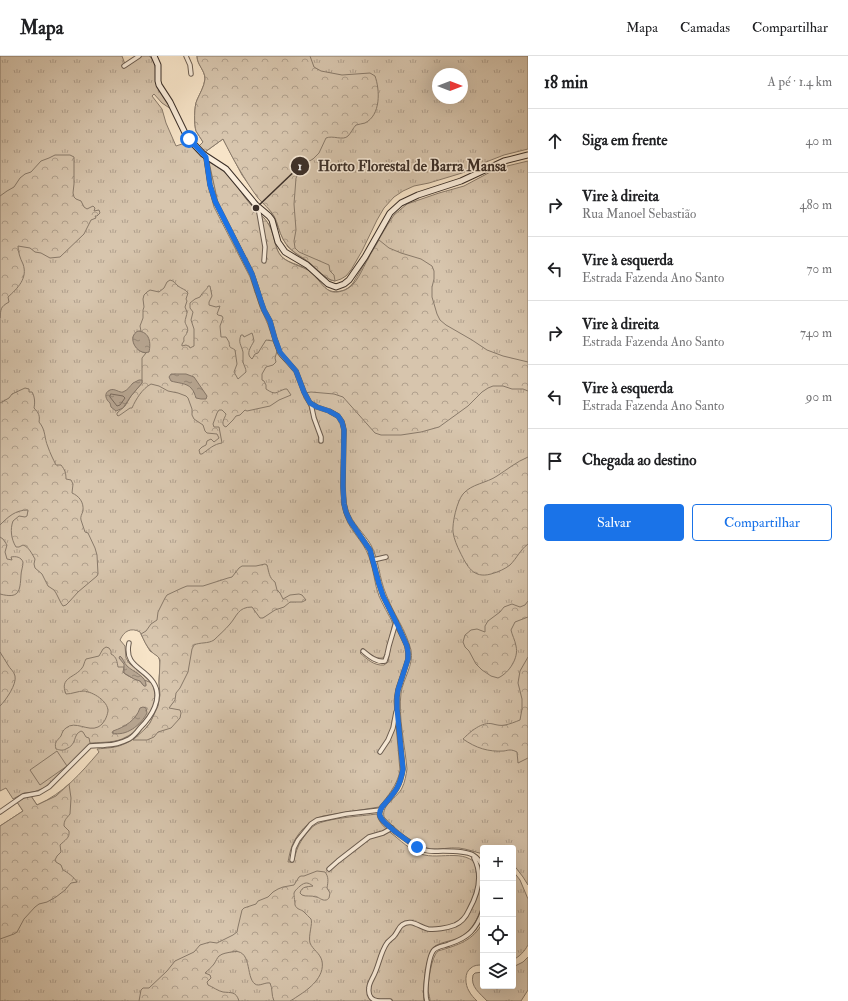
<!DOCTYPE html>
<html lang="pt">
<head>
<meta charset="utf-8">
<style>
  :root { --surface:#fff; --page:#f2f2f2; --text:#202124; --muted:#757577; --line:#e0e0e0; --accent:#1a73e8 }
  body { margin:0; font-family:"IM FELL Double Pica",serif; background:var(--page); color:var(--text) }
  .controls { position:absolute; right:12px; bottom:12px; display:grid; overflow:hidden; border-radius:4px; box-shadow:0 4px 16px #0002 }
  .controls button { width:36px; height:36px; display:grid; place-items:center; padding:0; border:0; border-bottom:1px solid var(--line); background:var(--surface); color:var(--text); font:20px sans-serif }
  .compass { position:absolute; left:432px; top:12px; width:36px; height:36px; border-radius:50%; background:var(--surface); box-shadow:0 4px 16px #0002; rotate:90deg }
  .stop { position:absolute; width:12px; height:12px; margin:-9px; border:3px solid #1a73e8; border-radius:50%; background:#fff }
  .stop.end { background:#1a73e8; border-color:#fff; box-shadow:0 1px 4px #0008 }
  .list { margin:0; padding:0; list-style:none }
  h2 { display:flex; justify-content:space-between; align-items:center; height:52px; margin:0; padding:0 16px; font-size:17px }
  h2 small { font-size:13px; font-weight:400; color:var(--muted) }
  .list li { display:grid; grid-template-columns:26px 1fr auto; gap:12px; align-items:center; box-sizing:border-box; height:64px; padding:0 16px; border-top:1px solid var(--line) }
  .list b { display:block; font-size:15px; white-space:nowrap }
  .list p { margin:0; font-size:13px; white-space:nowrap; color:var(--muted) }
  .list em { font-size:13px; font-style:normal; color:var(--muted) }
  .actions { display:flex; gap:8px; padding:12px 16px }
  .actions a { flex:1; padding:9px 0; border:1px solid var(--accent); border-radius:4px; text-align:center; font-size:14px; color:var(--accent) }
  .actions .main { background:var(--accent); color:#fff }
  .icon { flex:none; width:22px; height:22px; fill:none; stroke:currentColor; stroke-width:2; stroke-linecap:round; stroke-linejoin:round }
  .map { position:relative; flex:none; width:528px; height:945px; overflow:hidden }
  header { display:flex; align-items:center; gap:24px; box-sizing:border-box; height:56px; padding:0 20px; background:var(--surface); border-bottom:1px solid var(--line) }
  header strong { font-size:19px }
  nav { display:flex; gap:22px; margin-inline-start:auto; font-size:14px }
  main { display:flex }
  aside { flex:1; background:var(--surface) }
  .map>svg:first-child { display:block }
  .grass { fill:url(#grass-tufts); stroke:#897a6a; fill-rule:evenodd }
  .forest { fill:url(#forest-crowns); stroke:#897a6a }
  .pitch { fill:#d7c5ad; stroke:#897a6a }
  .water { fill:url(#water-ripples); stroke:#857668 }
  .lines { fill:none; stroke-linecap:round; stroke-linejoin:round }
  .shore { stroke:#796a5d; stroke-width:1 }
  .street-casing { stroke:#6a5c50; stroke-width:5.5 }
  .secondary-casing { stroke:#3b2f28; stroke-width:7 }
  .street { stroke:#faeddb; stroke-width:3.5 }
  .secondary { stroke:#faeddb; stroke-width:5 }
  .route { stroke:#1a73e8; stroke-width:5 }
  .leader { fill:none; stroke:#3b2f28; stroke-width:1.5 }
  .callout-dot { fill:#3b2f28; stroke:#faeddb; stroke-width:1.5 }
  .mark-label { font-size:12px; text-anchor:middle; font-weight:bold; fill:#fff }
  .callout-label { font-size:15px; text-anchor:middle; font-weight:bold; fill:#3b2f28; stroke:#faeddb; stroke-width:3; stroke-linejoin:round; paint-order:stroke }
</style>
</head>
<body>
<header>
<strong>Mapa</strong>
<nav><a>Mapa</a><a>Camadas</a><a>Compartilhar</a></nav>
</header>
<main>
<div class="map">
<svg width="528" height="945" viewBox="0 0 528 945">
  <defs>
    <pattern id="grass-tufts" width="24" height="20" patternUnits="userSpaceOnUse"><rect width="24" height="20" fill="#d7c5ad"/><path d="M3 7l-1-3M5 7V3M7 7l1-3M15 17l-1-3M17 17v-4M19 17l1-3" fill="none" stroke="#b0a08d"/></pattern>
    <pattern id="forest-crowns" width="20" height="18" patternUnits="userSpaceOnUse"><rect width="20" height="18" fill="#d7c5ad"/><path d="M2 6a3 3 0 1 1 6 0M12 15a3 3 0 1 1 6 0" fill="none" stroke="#b0a08d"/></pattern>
    <pattern id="water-ripples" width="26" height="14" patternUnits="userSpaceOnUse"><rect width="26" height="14" fill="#b7a692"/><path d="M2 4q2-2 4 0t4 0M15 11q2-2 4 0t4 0" fill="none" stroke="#968877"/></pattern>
  </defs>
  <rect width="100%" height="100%" fill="#f7e4c8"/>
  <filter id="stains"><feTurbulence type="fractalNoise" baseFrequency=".005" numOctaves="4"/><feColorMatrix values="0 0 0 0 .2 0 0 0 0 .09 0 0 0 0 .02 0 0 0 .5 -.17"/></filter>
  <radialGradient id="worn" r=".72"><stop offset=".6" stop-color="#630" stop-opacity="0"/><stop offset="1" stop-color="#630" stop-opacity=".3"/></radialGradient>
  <g class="grass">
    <path d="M0,0H122L126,11L142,0H149L153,3L155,9L156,16L171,53L162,47L154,38L152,40L162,53L166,67L176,90L188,86L204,103L208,128L214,151L250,221L260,251L267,266L277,295L280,301L293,314L296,319L304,342L309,350L315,370L318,376L319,387L322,386C321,374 316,363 313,352C322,354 335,356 340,365C345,374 340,411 341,423C341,433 341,444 343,453C347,474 363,483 369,501C374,514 374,527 379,540C383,549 388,558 393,567L386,597L383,602C375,603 369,598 364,593L360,597C367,603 374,610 384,609L388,606L391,588L396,573C400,580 405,588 406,596C407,607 400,619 397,629C395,635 395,640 394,645L400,715C397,729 388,740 379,751L323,760C309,764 297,777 292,790C290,795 289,801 288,806H293C295,801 296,795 298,791C301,784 309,773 315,769C327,762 362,760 377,758C378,766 385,772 391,777C400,784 410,794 421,798C440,805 470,789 481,816C483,822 483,827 483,834C483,838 484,842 483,846C483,849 481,852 480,855C476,867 470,876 458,882C452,885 436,887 433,892C426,900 422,935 424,945H0V770L23,755L17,746L24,742L31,740L37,749C64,737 80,718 99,696L97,693C106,692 116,692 124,688C140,682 156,663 159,647C161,639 159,632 159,625C159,616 162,608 158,600L150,595L146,588L140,576C131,571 124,575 120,584L125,590L126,602L129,607L150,625L155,635L134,676L123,683L109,686L92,687L88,689L52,726L44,732L34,736L24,737L13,743L6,732L0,735Z"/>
    <path d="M197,0H528V93L504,99L486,106L462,117L429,127L414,130L403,135L394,141L384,152L377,164L362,195L351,214L346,220L341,223L335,225L330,224L310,207L295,197L288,191L283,183L278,171L274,160L269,153L259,143L242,119L223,83L205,96L199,90L203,86C201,82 198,79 196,75C194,69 194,50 197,44C200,37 204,31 205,23C205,14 197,9 197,0ZM438,18H462V42H438Z"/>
    <path d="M528,105V829L523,821L513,808V792H483V798C475,796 467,793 459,792C449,791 440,794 431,793C415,790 395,773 384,761C381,749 397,742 402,732C405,726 406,719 407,713C405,690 398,660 401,637C403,623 414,609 411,594C406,574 393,557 386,538C379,522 379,504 371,489C364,477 352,467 348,454C343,438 345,410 345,393C345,384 348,372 343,363C336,350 315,354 308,342C303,334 302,325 298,316C293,306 283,300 279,290C273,276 267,261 263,247C259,236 257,224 252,213L218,147L215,133L209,106C216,110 223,114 229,120C237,130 243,141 251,150C257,157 265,162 270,170C275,179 274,193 282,201C290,208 302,209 310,215C320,224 324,239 341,235C346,234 350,231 353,227L388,168L394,159L407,148L439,137L464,130L494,114L503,111Z"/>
    <path d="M513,815L520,824L528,843V889C524,896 520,900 513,904Z"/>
    <path d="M483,866V909C479,909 474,909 471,912C464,916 465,929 469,935C471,939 474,942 477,945H430C430,942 429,939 428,935C428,926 431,901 438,895C458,889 473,885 483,866Z"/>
    <path d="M528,901V934L521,945H487C480,937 470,931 473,919L475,917L483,916V930H513V911L523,906Z"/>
  </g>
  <g class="forest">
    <path d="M197,0H310L314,11L321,15L342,19L370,17L375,20C380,34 381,59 365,67C362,68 359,68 356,69C353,72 351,77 348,80C343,85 333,79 326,82L319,97L313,103L304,108L296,122L294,148L296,174L294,185L295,192L299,196L329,209L330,215L334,219L335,225C325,223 318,214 310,207C300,199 290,196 283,183C279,176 278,167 274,160C270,153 263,148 258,142C244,123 233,103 223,83L205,96L199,90L203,86C201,82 198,79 196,75C194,69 194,50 197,44C200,37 204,31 205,23C205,14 197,9 197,0Z"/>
    <path d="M55,99H70L74,101V128L73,137L74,141L76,143L81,145L84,151L87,153L93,150L95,152L94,155L99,154L100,157L97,160H95L96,162L91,164L84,178L60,201L50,202L41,197L35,196L30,192L18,190C18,196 20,202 23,208C28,222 18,232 8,241L9,246C0,251 1,253 0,262V140L7,135L14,131L20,122L25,118L31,116L41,105L49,102Z"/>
    <path d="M209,106C216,110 223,114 229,120C237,129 243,140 251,149C257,156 265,161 269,169C275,179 274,192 281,200C288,208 303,210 311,216C317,221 323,232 330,235C334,237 340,236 345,234C357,229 362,213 368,203C371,197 375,191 379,184L389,192L401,197L421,203L432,210L434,215V223L432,231V241L437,258L440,264L446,269L472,284L487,294L503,300L528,306V335L523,333H512L503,330H493L488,332L482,336L468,350L439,371L421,376L401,379H381L375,377L343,341L334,338L311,336L305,337C303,329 301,321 297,314C292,306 284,300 279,292C267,267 263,238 252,213L218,147L215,133Z"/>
    <path d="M170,224C174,225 175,227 178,230C182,233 185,233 188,237L186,243L187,245L185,251L187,256C187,259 185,263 185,266C186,270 189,272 187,276C186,281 183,279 184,285L182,288V290L186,289L188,290H189L190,292L194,290V273L191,264L193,256L190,252V247L195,243L200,241C203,235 207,234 208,230H210L212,240L209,246V249L216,251L220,250L217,258L218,259L222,260L223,262L220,270L221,281H226L229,286C230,294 230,290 235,294L237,308L234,316L238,323L246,316C246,312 244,310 243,306C243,303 243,299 243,296C241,288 238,287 241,279H243L244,281L252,277L253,280L254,285C251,291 245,298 252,303L255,298L258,297L266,284L273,285L277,295L275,302L276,306L273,309L266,311L262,318V324L264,325L266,329V333C276,340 276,336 285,333H287L291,339L279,344L270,350L247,355L245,354L240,359L236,360L233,364L226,371L224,370C221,366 225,362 226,358L222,354H219L217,357L213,368L214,371H219L222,387C214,388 209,393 202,398H200L199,394L202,391L206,389L207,385L211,383L214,386L219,382L217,378L207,377L205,375L203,369L194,363L192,359V353L188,342L186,340L178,337L168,335L159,330L151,328C142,333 136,343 132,352H130L120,359L118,360L117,359V357L125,350L131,340L142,327V302L146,297C138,296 133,289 133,281L136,277L141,275L140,270L143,262V254L144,251L143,243L144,239L147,236L150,234L159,236L164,232L167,226Z"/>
    <path d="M25,332L29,333V336H32C35,341 35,347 34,352C39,357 40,360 39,366C46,374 44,382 48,391C50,397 53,403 56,409H61C65,414 66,417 66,423L71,424L73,428L72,437C79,440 84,446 83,455C82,458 80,461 81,464C82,468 84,472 85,476L88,477L95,492L97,499L98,518L97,520L78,536L69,546L66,549L63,550L61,547L56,537L54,534L48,530L42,518L35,512L34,508L35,503C32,498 29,491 23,489L19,491H16C11,483 10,473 13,465L19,460L25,461L27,460L28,454C15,454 8,461 0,469V347L9,342L12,338Z"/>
    <path d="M528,401V488C520,494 517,502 510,509C505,513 498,516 491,518C473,523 467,510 460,496C457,490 454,483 453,476C452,467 457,445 463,438C471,428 487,427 497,420C508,413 516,406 528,401Z"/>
    <path d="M0,481L3,483L7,489L5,496L7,503L12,504L11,501C16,500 21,501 23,506C23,511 21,515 21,519C20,536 19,543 0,538Z"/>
    <path d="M265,508L267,509C269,516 269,522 275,526L277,534L280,537L283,543L290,539L299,538L302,539L306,544L302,546H290L284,551L275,554L263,562H260L252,551C238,551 237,560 230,568C225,574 219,579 214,584C208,588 200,586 194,589L192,593L188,616L180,632L176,637L175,644L169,652L180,654L181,657L180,662L171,672L158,676L154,681L147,684H133L146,672L150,667L158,650L160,639L159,627L160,604C158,599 154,599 151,595C146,590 144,584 141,578L146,575L151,568L157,564L158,556L165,542L167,539L182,532L187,530H203L228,522L232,521L239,512L242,510H256Z"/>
    <path d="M528,545V561L515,566L511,574C512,579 515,584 516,590C519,602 509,617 498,622L491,620L482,614L476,608L469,595L465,591L463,586L465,579L471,574L477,573L485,576V570L488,565L500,556L504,551L512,548L520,551L525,549Z"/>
    <path d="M106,591L109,592L111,595V598C117,601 117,606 118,611H124L123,616C128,621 134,622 140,625L144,630L146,629L144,624L152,627C154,632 155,637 155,643C154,658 139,675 126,681C116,687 103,686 92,687H90L89,682L86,681L83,676L81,675C72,679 78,688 66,693C62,695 60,694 56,693C54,686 57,685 61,680C62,677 63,674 66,672C75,664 88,676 98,671C104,668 107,661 108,655C108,645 93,636 84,635C78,635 72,638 66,638C59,621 75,622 82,612C84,610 84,606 86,603L99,600L103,593Z"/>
    <path d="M0,596C3,600 5,605 8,609C10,613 14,615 15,620C17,628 6,644 0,650Z"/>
    <path d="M528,601V702L518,707L517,696C511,693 509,694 504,695C488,696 476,692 463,683C470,676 482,665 493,668C497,669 501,670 505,669C510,668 515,666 520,664L522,653V643L518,627L520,615Z"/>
    <path d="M69,728L71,742L70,758C66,763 64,764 64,770L69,775C70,782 65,784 60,789L61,796L57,800L55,804L56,806L61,809L63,814C67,816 74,821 77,826L71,827L65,834L56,841L47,846L39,848L35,851L24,863L17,876L14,878L0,883V770L23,755L17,746L24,742L31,740L37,749L56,740Z"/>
    <path d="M317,815L325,816C329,821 328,826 327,832L330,837L329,842C328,843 327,844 326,844C322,845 319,841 316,841C311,839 306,841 302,839L300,837C302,830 307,831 313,830C308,826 305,826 300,830C298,832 295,834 294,837C294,840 295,847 295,849C297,854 301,853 304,856C306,858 309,861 311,863C313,867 308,880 310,887C313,894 320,897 322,905C325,921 309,933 298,940C295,942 292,944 290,945C285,945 279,945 274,945C271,939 273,933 270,927C265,926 259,931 255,928C245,921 253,891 231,896C227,897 223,897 219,900C217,902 216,905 214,908C211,912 208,914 205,917L210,919L211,922L207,926L208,929C213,931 218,935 223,936C231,937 236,935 239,945H139L141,934L143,932H149L167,915L175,905L194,896L200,889L210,886L217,887L233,879L237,876L238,871L242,854L244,852L256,848L258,845L268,841L273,836L278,833L283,831L294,829L299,821L301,820H304Z"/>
  </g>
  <path class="pitch" d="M57,695L67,710L40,729L30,714Z"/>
  <g class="water">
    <path d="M138,275C150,276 151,287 149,296C137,300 126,281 138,275Z"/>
    <path d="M171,318H186L194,321L207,340L206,343H201L196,342C195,339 194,335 191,332C187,327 177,327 171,325L169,321Z"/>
    <path d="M139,324H142V327L131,340L123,352L116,355L111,351L110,347C106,344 103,337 110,334C115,332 119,337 123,336C128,334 130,330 133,327C135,326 137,325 139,324Z"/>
    <path d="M120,600C123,602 124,607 127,610C133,616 147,620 146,630H144L140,625L134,623L124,617V608L119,602Z"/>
    <path d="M143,651L146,652L147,657C141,669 126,681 112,677L113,675C125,671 136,664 140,652Z"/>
  </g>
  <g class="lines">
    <path class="shore" d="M111,338L123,340L125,342L120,349L117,350L110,341Z"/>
    <g class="street-casing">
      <g id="street">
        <path d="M186,0L190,9L191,18"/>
        <path d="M124,10L139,0"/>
        <path d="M206,101L210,129L215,145L252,218L261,246L264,254L270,265L275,283L280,297L296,315L304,336L310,347L317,351L329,355L338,360L342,366L344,374L343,430L344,448L346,456L350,465L370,494L379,528L383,540L398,570L407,590L408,597V603L398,634L397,641V653L403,713C400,732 394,737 382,751C380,754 379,757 380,760C382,768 415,791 424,794C430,796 436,795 443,795C451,795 466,795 473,799C478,802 481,807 483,811"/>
        <path d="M258,151L265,191L264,205"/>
        <path d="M311,348L314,362L321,381V385"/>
        <path d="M373,504L386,501"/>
        <path d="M363,595C369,600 377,607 385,605L387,599L389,590L396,566"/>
        <path d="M380,696L388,684L393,672L396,656"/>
        <path d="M0,756L23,740L39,737L49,731L90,690C95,689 101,690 106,689C113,689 123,686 129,683C134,680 137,676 140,672C151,661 164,642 153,626C143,611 124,610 129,587"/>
        <path d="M292,804L294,792L298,784L311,768L317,764L346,758L380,754"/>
        <path d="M329,813L338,805L369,781L383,777L392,772"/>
        <path d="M378,945C371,944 368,939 369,932C369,928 371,925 373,921C379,910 380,897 387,887C389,884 393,882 395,879C398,875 399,871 402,869C411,862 419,871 428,873C435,874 447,872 455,869C462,866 466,861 469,854C478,838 483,819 474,802"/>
        <path d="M379,945H390"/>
        <path d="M427,945C424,937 428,900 434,894C438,890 445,890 449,888C468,882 476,874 483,855"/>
      </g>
    </g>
    <g class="secondary-casing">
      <path id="secondary" d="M154,0L158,9V25L159,29L170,46L187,81L203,98L226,113L256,149L269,160L272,164L278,186L285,196L307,209L328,228L336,231L344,228L349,224L365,201L390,157L401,147L418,139L461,125L504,105L528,99"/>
    </g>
    <use href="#street" class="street"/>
    <use href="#secondary" class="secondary"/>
  </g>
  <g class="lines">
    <path class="route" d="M189,83L206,101L210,129L215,145L252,218L264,254L270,265L275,283L280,296L296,315L304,336L310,347L317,351L329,355L338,360L342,366L344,374L343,430L344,448L346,456L350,465L370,494L379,528L383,540L398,570L407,590L408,597V603L398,634L397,641V653L403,713C400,732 394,737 382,751C380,754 379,757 380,760C383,768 409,786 417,791"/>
  </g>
  <path class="leader" d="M256 152L300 110"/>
  <g class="callout-dot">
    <circle cx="256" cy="152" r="4"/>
    <circle cx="300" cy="110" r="10"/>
  </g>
  <g class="mark-label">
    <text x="300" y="114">1</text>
  </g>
  <g class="callout-label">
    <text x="412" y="115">Horto Florestal de Barra Mansa</text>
  </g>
  <rect width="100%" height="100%" filter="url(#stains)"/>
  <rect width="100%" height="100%" fill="url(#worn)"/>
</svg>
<div class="controls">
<button>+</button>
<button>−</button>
<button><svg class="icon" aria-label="locate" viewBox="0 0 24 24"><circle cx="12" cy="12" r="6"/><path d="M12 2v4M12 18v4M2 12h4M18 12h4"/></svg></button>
<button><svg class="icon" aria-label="layers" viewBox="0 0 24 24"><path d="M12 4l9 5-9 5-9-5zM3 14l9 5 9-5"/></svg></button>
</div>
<svg class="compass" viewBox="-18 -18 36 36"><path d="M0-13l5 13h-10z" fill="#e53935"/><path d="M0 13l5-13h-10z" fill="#757577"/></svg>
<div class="stop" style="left:189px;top:83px"></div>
<div class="stop end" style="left:417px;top:791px"></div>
</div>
<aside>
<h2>18 min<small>A pé · 1.4 km</small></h2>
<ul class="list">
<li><svg class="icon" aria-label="ahead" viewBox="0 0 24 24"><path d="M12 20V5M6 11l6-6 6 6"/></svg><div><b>Siga em frente</b></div><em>40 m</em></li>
<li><svg class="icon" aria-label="right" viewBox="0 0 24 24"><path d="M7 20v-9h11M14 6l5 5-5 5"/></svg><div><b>Vire à direita</b><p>Rua Manoel Sebastião</p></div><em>480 m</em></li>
<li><svg class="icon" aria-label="left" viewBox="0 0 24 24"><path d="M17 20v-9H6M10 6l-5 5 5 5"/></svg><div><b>Vire à esquerda</b><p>Estrada Fazenda Ano Santo</p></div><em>70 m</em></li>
<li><svg class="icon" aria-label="right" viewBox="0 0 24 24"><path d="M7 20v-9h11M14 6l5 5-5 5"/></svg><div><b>Vire à direita</b><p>Estrada Fazenda Ano Santo</p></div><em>740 m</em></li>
<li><svg class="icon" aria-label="left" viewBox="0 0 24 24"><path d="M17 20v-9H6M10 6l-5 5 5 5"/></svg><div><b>Vire à esquerda</b><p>Estrada Fazenda Ano Santo</p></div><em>90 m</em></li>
<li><svg class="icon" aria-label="arrive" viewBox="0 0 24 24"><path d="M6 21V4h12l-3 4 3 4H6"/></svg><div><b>Chegada ao destino</b></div></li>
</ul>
<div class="actions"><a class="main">Salvar</a><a>Compartilhar</a></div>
</aside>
</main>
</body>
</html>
